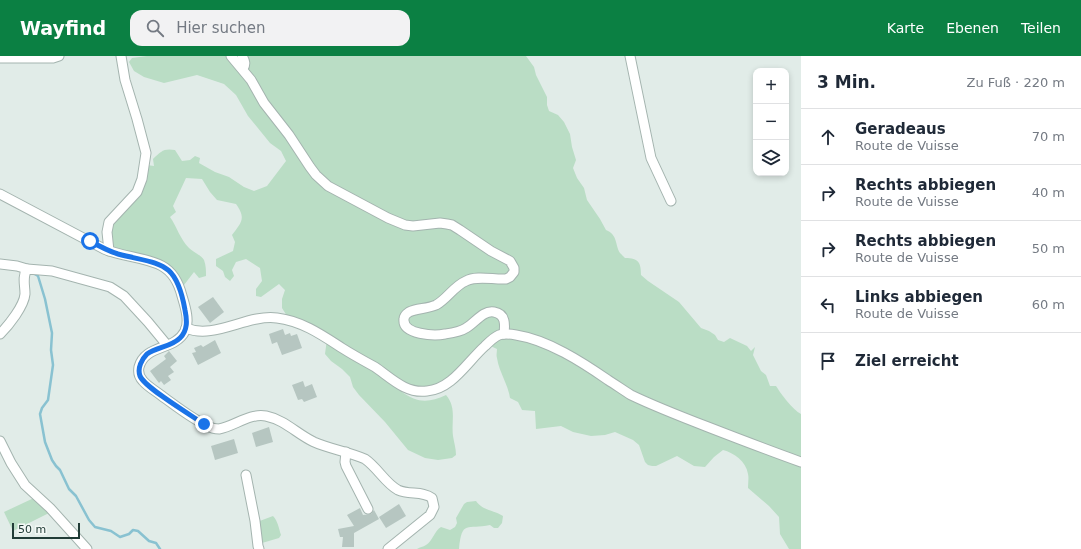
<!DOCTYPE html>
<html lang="de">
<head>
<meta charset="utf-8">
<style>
  :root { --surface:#fff; --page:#f2f2f3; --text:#1f2937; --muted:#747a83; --line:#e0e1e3; --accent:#0b8043 }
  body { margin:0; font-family:"DejaVu Sans",sans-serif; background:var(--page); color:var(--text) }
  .controls { position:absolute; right:12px; top:12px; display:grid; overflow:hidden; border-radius:8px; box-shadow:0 2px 6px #0003 }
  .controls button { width:36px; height:36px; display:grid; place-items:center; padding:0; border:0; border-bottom:1px solid var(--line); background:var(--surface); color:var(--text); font:20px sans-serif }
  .scale { position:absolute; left:12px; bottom:10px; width:68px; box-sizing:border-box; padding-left:4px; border:2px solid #213c37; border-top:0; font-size:11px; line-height:14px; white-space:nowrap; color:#213c37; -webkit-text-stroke:3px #f2f8f5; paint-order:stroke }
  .stop { position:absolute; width:12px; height:12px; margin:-9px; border:3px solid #1a73e8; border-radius:50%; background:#fff }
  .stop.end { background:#1a73e8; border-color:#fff; box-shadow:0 1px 4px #0008 }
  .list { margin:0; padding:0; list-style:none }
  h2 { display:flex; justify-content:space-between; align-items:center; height:52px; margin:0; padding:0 16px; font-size:17px }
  h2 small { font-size:13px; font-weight:400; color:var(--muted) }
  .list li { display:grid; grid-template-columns:26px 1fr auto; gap:12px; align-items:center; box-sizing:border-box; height:56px; padding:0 16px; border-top:1px solid var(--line) }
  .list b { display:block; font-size:15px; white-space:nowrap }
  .list p { margin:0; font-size:13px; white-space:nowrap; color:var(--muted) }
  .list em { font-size:13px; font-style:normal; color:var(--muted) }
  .icon { flex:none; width:22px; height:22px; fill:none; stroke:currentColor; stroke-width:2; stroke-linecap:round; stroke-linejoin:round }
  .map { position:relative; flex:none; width:801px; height:493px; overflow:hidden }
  header { display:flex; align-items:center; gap:24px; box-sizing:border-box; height:56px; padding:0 20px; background:var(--accent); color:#fff }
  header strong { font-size:19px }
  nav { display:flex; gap:22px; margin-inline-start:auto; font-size:14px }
  .search { width:280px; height:36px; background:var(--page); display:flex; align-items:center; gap:10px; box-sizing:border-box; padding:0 14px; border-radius:12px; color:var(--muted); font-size:15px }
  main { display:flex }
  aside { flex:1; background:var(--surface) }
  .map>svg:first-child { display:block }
  .green { fill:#baddc5 }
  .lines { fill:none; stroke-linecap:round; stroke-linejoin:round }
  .stream { stroke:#89c2d1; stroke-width:2.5 }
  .building { fill:#b6c6c1 }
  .minor-casing { stroke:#a4b4af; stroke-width:11 }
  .minor { stroke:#fff; stroke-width:9 }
  .route { stroke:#1a73e8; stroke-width:5 }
</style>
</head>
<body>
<header>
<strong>Wayfind</strong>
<div class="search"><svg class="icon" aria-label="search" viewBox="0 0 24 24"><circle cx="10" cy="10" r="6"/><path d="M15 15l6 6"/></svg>Hier suchen</div>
<nav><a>Karte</a><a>Ebenen</a><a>Teilen</a></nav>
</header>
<main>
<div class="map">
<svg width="801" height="493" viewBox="0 0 801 493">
  <rect width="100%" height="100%" fill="#e1ece8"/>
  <g class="green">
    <path d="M147,0H526L534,11L536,19L547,41V49L549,55L558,59L564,66L570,78L572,91L576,104L573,112L577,122L584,132L587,144L600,163L606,174C618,179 615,189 620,197C622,199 624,201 625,202C639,202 641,207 641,219L648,225L679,246L701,272L709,275L715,279L718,284L724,286L730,282L747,290L751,295L755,291L753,299L761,315L766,319L770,330H776C781,338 793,354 801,358V493H789L780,478L779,461L769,450L748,432C748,427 749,422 748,418C746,405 734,397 723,394L714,401L705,411L694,410L677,400L656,410H652L648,409L645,406L639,389L633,384L615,376L605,379L591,380L573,376L561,370L536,373L535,355L522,354L518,346L510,342C508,328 499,316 497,302C496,299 497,296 497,293L484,287L473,298L467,301L453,319L442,325L429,332L405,334L402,336C417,347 429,347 446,339C457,352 451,365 453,380C454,386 456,393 456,399L452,402L438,404L425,402L408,394L385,366L359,339L353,331L350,321L342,313L331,305L325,298L327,283L287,260L282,252V243L285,234L279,228L261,241L256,240V233L262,225L260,212L246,203L236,206L232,214L234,220L230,225L225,221L223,215L216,210V203L233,195L235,186L232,179C242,166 246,162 236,148L217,144L210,136L202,123L186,122L173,150L176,156L170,161C177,171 180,183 189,192C193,196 201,199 204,204C206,209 206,215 206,220L199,222L194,216L184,229L179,220L173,213L112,193L110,180L114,165L120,157L147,109L154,110L153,103C161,95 164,92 175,94L182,105L190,104L195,100L200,102L199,107L215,116L229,121L244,131L254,135L267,130L286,105L281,95L270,87L248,60L236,39L224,28L197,19L164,27L144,21L134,15L129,6L132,2Z"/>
    <path d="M36,441L51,456L13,475L4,456Z"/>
    <path d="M476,445C483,455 494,454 503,460L502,467L498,472H494L490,469C467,474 462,463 459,493H417C420,491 423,491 426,489C433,485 434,475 441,471L450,474L455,471L457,467L456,462L464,448L467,446Z"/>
    <path d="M273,460C278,465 279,473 281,479L279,482L262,487L257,466Z"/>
  </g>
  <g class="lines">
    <path class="stream" d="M33,217L38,220L45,243L52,277L51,294L53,309L48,344L42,352L40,358L45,386L52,404L56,410L60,414L69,433L76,440L89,464L95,471L111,475L120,481L129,478L133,474L138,475L149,485L156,487L160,493"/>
  </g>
  <g class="building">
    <path d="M213,241L224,256L210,267L198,251Z"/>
    <path d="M283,273L285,279L290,277L291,280L297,278L302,292L282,299L277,286L272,288L269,278Z"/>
    <path d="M215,284L221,297L198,309L192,297L196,296L194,292L201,289L203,291Z"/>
    <path d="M169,295L177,305L170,311L174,316L168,320L171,324L164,329L161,325L159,327L150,315L166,303L164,300Z"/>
    <path d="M303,325L305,331L312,328L317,341L304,346L302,343L298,344L292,329Z"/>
    <path d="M269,371L273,386L256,391L252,377Z"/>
    <path d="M234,383L238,397L215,404L211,390Z"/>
    <path d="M399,448L406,460L386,472L379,461Z"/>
    <path d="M360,452L363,459L371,458L374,454L379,463L354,477V491H342L343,481H340L338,473L354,470L347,459Z"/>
  </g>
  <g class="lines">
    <g class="minor-casing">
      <g id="minor">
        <path d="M231,0L251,24L264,47L289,79L310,111L316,119L328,130L388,162L405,169L413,170L440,167L447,168L452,169L460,174L491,195L510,205L514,212V216L510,221L506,223C494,224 477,219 466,225C454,230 447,243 436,249C427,253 417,252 409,256C406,258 404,260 404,263C402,279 435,280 445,278C452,277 460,276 466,272C475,267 483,254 494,256C506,258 505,269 504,278"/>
        <path d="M242,0C245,5 246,8 243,13"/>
        <path d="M630,0L651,102L671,145"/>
        <path d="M0,2H53L59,0"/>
        <path d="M0,138L104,193C123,201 146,201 162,210C173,216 179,228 182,240C185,250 190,265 185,275C175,295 145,288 139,311C138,316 139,321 143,325C148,331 156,335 162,340C176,350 192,363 208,370C211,372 215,373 219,373C235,370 249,357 266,360C285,364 297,378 314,386C330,393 349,396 365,403C378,412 385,427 398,434C409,439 423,435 432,442L434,451L430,459L388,493"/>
        <path d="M109,195L107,176L109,166L137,136L142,123L146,97L137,63L125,24L121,0"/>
        <path d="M0,208L17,210L27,213"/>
        <path d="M186,272C214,284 247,258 277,262C302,265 322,279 342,292C353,299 364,305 375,311C391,322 406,338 427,335C452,333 467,306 485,290C489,286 494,281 499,279C504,277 510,278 516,279C548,284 582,306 608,324C616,329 623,334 631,339C656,351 682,361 708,371C739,383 770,395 801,406"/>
        <path d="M0,278C9,269 24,250 25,238C25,229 22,221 27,213L52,215L110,231L124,240L148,266L167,289"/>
        <path d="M0,385L11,407L25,429L50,452L87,493"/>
        <path d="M346,396L345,406L346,410L368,453"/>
        <path d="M246,419L255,465L258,490L259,493"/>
      </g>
    </g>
    <use href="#minor" class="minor"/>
  </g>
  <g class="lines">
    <path class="route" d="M90,185C99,190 108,195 118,198C160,209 176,203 185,254C187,264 188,274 180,282C171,291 157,291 147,298C142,303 137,312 140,320C144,331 192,360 204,368"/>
  </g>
</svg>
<div class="controls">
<button>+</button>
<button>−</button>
<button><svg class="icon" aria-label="layers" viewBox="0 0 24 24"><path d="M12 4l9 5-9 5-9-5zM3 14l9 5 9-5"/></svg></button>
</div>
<div class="scale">50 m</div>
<div class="stop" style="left:90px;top:185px"></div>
<div class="stop end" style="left:204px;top:368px"></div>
</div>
<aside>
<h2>3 Min.<small>Zu Fuß · 220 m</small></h2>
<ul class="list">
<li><svg class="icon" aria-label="ahead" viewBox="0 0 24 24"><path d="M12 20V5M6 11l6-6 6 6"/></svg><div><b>Geradeaus</b><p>Route de Vuisse</p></div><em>70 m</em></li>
<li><svg class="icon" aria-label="right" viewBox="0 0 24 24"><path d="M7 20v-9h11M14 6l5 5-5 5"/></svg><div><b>Rechts abbiegen</b><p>Route de Vuisse</p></div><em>40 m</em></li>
<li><svg class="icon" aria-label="right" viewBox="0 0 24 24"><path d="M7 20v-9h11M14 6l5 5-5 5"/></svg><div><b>Rechts abbiegen</b><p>Route de Vuisse</p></div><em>50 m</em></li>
<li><svg class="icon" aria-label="left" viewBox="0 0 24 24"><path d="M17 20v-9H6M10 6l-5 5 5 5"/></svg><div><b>Links abbiegen</b><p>Route de Vuisse</p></div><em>60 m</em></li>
<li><svg class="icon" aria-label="arrive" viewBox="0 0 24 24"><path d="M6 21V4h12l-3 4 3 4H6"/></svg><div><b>Ziel erreicht</b></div></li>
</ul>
</aside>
</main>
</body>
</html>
